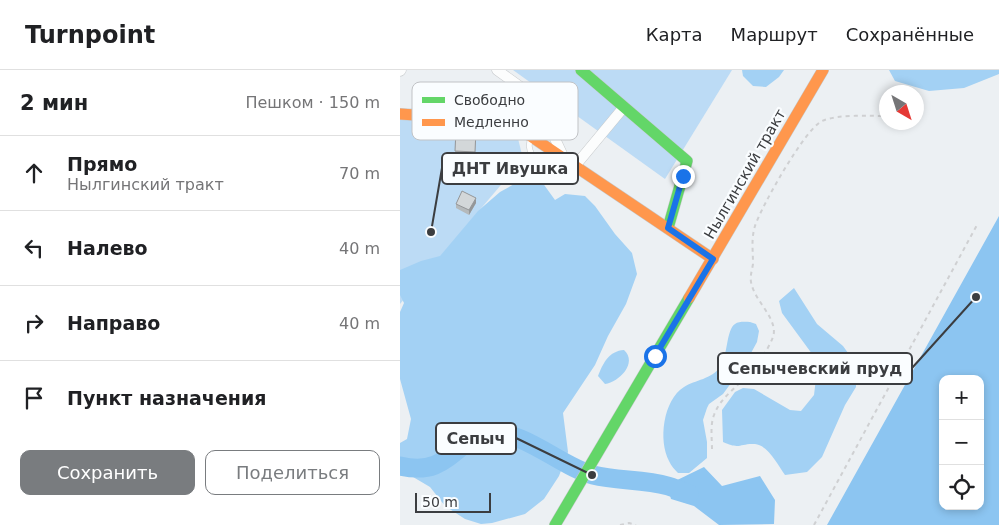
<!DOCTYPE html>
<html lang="ru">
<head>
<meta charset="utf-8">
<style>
  :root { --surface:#fff; --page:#f6f6f6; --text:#202124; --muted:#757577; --line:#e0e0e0; --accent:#797c7f }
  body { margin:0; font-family:"DejaVu Sans",sans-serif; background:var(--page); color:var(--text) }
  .controls { position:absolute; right:15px; bottom:15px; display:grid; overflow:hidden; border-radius:10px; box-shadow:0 2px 8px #0003 }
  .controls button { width:45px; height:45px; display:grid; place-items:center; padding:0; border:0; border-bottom:1px solid var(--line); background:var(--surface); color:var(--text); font:25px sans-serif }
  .compass { position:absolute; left:479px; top:15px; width:45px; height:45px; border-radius:50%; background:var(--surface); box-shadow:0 2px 8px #0003; rotate:141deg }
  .scale { position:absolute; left:15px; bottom:12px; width:76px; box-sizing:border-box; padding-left:5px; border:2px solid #3b3d40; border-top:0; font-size:14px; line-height:18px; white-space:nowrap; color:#3b3d40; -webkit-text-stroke:4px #fafdff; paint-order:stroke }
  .stop { position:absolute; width:15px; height:15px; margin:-11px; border:4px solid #1a73e8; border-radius:50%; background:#fff }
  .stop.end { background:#1a73e8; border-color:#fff; box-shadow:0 1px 5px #0008 }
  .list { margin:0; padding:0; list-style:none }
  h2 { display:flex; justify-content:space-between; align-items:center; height:65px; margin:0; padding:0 20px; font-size:21px }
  h2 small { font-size:16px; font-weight:400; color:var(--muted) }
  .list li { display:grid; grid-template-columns:32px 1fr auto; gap:15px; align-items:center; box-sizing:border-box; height:75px; padding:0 20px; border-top:1px solid var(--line) }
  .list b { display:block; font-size:19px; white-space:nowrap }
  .list p { margin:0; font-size:16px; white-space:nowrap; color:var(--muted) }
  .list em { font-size:16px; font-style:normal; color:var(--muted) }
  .actions { display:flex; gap:10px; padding:15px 20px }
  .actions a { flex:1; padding:11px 0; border:1px solid var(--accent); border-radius:10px; text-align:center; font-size:18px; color:var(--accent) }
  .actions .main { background:var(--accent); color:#fff }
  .icon { flex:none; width:28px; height:28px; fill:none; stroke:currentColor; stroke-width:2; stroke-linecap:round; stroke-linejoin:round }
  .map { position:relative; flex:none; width:599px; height:455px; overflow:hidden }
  header { display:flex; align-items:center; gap:30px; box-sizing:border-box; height:70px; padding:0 25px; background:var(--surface); border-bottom:1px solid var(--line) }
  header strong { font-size:24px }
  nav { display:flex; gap:28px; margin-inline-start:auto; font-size:18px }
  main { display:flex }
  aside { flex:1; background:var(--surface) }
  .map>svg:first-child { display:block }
  .green { fill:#bcdbf5 }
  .forest { fill:#a3d1f4 }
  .water { fill:#8cc5f1; fill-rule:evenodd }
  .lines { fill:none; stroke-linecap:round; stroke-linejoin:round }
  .river { stroke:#8cc5f1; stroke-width:19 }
  .lane-casing { stroke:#c6c9cb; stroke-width:6 }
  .street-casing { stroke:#c6c9cb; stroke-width:11 }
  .fast-casing { stroke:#c6c9cb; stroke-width:12 }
  .slow-casing { stroke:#c6c9cb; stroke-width:12 }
  .path { stroke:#cfd0d2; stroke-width:2; stroke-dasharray:4 4; stroke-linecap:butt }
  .lane { stroke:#fcfdfd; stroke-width:5 }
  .street { stroke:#fcfdfd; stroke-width:10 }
  .fast { stroke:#63d668; stroke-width:11 }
  .slow { stroke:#ff974d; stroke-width:11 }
  .wall { fill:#b5b9bb }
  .shaded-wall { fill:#949698 }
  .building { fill:#d3d7d9; stroke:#949698 }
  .route { stroke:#1a73e8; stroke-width:6 }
  .labels { text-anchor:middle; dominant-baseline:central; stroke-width:4.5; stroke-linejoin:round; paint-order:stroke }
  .street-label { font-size:15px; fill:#3b3d40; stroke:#fafdff }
  .key { fill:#fafdff; stroke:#c1c3c6; stroke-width:1 }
  .key-label { font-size:14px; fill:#3b3d40 }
  .leader { fill:none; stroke:#3b3d40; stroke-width:2 }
  .callout-dot { fill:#3b3d40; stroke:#fafdff; stroke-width:2 }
  .callout { fill:#fafdff; stroke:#3b3d40; stroke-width:2 }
  .callout-label { font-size:16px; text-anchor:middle; font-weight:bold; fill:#3b3d40 }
</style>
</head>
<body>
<header>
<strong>Turnpoint</strong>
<nav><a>Карта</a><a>Маршрут</a><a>Сохранённые</a></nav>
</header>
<main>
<aside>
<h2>2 мин<small>Пешком · 150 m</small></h2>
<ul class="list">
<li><svg class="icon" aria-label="ahead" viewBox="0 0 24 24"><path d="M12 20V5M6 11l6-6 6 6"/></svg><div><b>Прямо</b><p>Нылгинский тракт</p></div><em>70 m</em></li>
<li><svg class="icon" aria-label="left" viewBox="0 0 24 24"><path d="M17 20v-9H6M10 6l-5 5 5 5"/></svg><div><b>Налево</b></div><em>40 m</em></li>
<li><svg class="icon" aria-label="right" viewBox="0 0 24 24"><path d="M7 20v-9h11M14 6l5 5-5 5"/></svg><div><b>Направо</b></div><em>40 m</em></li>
<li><svg class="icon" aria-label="arrive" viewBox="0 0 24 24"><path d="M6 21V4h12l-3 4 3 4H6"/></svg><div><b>Пункт назначения</b></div></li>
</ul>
<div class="actions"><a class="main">Сохранить</a><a>Поделиться</a></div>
</aside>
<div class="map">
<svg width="599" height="455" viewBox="0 0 599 455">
  <rect width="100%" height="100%" fill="#ecf0f3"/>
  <g class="green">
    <path d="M113,0H332L265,109Z"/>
    <path d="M48,28L109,31L123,89L0,234V42Z"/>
  </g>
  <g class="forest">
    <path d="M342,0H384L379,7L366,17L353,16L343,6Z"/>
    <path d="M489,0H599V4L564,18L529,21L495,11Z"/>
    <path d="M76,12L87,16L92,25L91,30L82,35L30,37L25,36L23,31C29,16 61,15 76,12Z"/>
    <path d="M132,104L142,112L155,130L165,124L185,126L195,136L215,164L232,183L237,204L226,234L208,266L195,295L163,343L168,382L159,406L144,429L125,444L92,453L81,454L65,449L45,436L30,417L8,404L0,401V373L7,369L11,349L0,309V242L4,233L0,225V200L21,191L40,186L78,141L100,122Z"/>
    <path d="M394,218L417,254L443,276L456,294V317L445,335L422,387L407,402L385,405C378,395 368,375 355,374C340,373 340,380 323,372L322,340L335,322L343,318L354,319L390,340L401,341L414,325L418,292L382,243L379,231Z"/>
    <path d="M350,252L356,254L359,261L357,272L345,294L323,324L309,334L307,338L303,350L307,372V388L289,403H278C275,400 271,396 269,391C258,371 263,330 284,317C295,310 312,309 320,297C328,286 326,260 335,254C339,251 346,252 350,252Z"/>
    <path d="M224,280C238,293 219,312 205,314L198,306C203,293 209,281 224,280Z"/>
  </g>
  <g class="water">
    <path d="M599,146V455H427ZM543,309H580V436H543Z"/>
    <path d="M304,397L322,416L360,406L375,430L374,454L319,455L294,436L271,429L267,415Z"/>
  </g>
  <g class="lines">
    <path class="river" d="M0,396C31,403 42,393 65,374C71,369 79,363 88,363C123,359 161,397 193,405C217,411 244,409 268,416C275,418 282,421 289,424"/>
    <g class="lane-casing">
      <path id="lane" d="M131,68C126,78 133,92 145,93C151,94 156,92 162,90"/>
    </g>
    <g class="street-casing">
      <g id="street">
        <path d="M97,0L136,28L164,88"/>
        <path d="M0,1L1,0"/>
        <path d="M175,96L224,37"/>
      </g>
    </g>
    <g class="fast-casing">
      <g id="fast">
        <path d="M181,0L287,91L268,158"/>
        <path d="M155,455L289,228"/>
      </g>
    </g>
    <g class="slow-casing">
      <g id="slow">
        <path d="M0,44L105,51L123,61L313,189"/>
        <path d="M289,228L423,0"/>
      </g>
    </g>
    <g class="path">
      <path d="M516,33L520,32"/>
      <path d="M312,379C312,369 310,355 314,345C320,328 336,318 348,305C357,296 368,280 373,267C379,249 354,231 351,212C350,206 352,200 353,194C353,180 351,169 355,156C361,137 405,59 422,51C437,44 470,46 487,46"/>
      <path d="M220,455L229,453L236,455"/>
      <path d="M414,455L577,155"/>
    </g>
    <use href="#lane" class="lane"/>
    <use href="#street" class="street"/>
    <use href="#fast" class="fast"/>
    <use href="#slow" class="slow"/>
  </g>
  <g class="wall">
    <path d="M56,59H76L75,86H55Z"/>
    <path d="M76,133L69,145L56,138V134Z"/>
  </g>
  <path class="shaded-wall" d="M76,128V133L69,145V140Z"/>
  <g class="building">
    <path d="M56,59H76L75,82L55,81Z"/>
    <path d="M62,121L76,128L69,140L56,134Z"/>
  </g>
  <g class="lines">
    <path class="route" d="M255,286L313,189L268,158L283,106"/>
  </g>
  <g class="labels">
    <g class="street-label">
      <text transform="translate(345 104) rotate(-60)">Нылгинский тракт</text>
    </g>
  </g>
  <rect x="12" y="12" width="166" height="58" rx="8" class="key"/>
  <rect x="22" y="27" width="23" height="6" fill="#63d668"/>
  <rect x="22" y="49" width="23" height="7" fill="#ff974d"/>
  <g class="key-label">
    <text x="54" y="35">Свободно</text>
    <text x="54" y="57">Медленно</text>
  </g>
  <path class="leader" d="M31 162L42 98M576 227L512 298M192 405L116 368"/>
  <g class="callout-dot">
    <circle cx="31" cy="162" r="5"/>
    <circle cx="576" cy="227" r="5"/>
    <circle cx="192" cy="405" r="5"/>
  </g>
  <g class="callout">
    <rect x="42" y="83" width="136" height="31" rx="5"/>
    <rect x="318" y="283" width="194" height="31" rx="5"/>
    <rect x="36" y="353" width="80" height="31" rx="5"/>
  </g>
  <g class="callout-label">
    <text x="110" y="104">ДНТ Ивушка</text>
    <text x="415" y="304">Сепычевский пруд</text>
    <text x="76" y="374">Сепыч</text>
  </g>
</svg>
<div class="controls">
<button>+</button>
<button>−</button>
<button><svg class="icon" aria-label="locate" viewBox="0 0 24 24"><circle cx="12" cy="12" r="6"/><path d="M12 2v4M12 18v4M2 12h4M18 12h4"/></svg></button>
</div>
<svg class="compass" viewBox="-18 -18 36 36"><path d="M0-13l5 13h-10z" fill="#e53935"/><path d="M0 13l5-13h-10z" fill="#757577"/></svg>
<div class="scale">50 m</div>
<div class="stop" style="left:255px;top:286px"></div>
<div class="stop end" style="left:283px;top:106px"></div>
</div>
</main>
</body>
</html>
